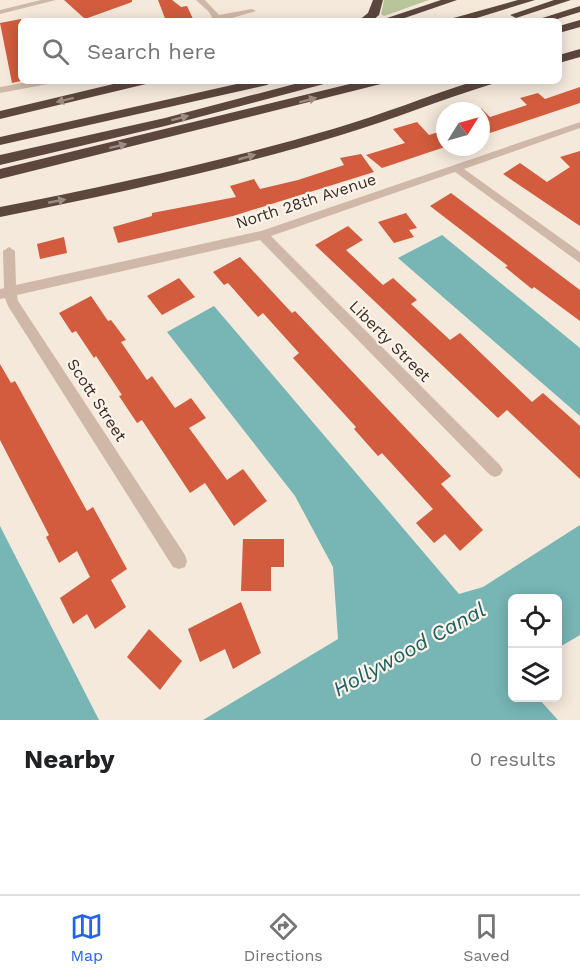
<!DOCTYPE html>
<html lang="en">
<head>
<meta charset="utf-8">
<style>
  :root { --surface:#fff; --page:#f2f2f2; --text:#202124; --muted:#757577; --line:#e0e0e0; --accent:#2563eb }
  body { margin:0; font-family:"Work Sans",sans-serif; background:var(--page); color:var(--text) }
  .controls { position:absolute; right:18px; bottom:18px; display:grid; overflow:hidden; border-radius:9px; box-shadow:0 3px 15px #0003 }
  .controls button { width:54px; height:54px; display:grid; place-items:center; padding:0; border:0; border-bottom:2px solid var(--line); background:var(--surface); color:var(--text); font:30px sans-serif }
  .compass { position:absolute; left:436px; top:102px; width:54px; height:54px; border-radius:50%; background:var(--surface); box-shadow:0 3px 15px #0003; rotate:53deg }
  .list { margin:0; padding:0; list-style:none }
  h2 { display:flex; justify-content:space-between; align-items:center; height:78px; margin:0; padding:0 24px; font-size:26px }
  h2 small { font-size:20px; font-weight:400; color:var(--muted) }
  .icon { flex:none; width:33px; height:33px; fill:none; stroke:currentColor; stroke-width:2; stroke-linecap:round; stroke-linejoin:round }
  .map { position:relative; flex:none; width:580px; height:720px; overflow:hidden }
  .search { position:absolute; background:var(--surface); box-shadow:0 3px 15px #0003; left:18px; right:18px; top:18px; height:66px; display:flex; align-items:center; gap:15px; box-sizing:border-box; padding:0 21px; border-radius:9px; color:var(--muted); font-size:22px }
  .sheet { height:174px; background:var(--surface) }
  nav { display:flex; justify-content:space-around; align-items:center; box-sizing:border-box; height:84px; border-top:2px solid var(--line); background:var(--surface); font-size:16px; color:var(--muted) }
  nav a { display:grid; justify-items:center; gap:3px }
  nav .on { color:var(--accent) }
  .map>svg:first-child { display:block }
  .green { fill:#b9c69a }
  .water { fill:#78b5b5 }
  .building { fill:#d25c3d }
  .lines { fill:none; stroke-linecap:round; stroke-linejoin:round }
  .street { fill:#cfb8a7; fill-rule:evenodd }
  .highway { fill:#5c463e; fill-rule:evenodd }
  .oneway { fill:#9c8b83 }
  .labels { text-anchor:middle; dominant-baseline:central; stroke-width:4.5; stroke-linejoin:round; paint-order:stroke }
  .street-label { font-size:16px; fill:#3a2d28; stroke:#fcf3ea }
  .near-water-label { font-size:21px; font-style:italic; fill:#195e61; stroke:#fcf3ea }
</style>
</head>
<body>
<div class="map">
<svg width="580" height="720" viewBox="0 0 580 720">
  <rect width="100%" height="100%" fill="#f5e9dc"/>
  <path class="green" d="M384,0H429L384,16L381,14Z"/>
  <g class="water">
    <path d="M442,235L580,348V416L398,258Z"/>
    <path d="M214,306L459,594L483,587L580,525V635L558,648V598H512V698H538L558,720H203L338,639L333,567L295,496L167,332Z"/>
    <path d="M0,526L99,720H0Z"/>
  </g>
  <g class="building">
    <path d="M64,0H132V2L85,19Z"/>
    <path d="M158,0H172L181,7L187,6L194,21H166Z"/>
    <path d="M21,19V81L12,83L0,23Z"/>
    <path d="M580,87V103L481,136V108L490,117L527,105L520,98L538,93L545,99Z"/>
    <path d="M417,122L429,135L445,130V147L382,168L366,155L405,143L393,129Z"/>
    <path d="M580,151V226L503,174L520,163L547,182L570,167L560,157Z"/>
    <path d="M361,154L374,172L233,216L118,243L113,227L152,216V213L236,197L230,186L254,179L260,189L298,180L344,165L340,158Z"/>
    <path d="M451,193L580,290V321L534,287L532,289L505,267L508,266L430,206Z"/>
    <path d="M406,213L417,228L409,230L414,237L394,243L378,222Z"/>
    <path d="M348,226L363,240L346,250L383,285L393,278L417,300L411,304L450,340L460,333L532,402L543,393L580,426V479L507,410L498,418L315,245Z"/>
    <path d="M64,237L67,253L40,259L37,244Z"/>
    <path d="M240,257L292,313L295,311L451,476L441,484L483,530L460,551L445,534L434,543L416,523L433,509L382,453L378,456L354,429L356,427L293,358L299,353L263,313L258,317L228,283L224,285L213,272Z"/>
    <path d="M179,278L195,297L162,315L147,296Z"/>
    <path d="M91,296L108,321L111,320L126,340L121,342L147,380L152,376L175,408L191,398L206,418L189,428L227,480L243,469L267,501L234,526L205,483L190,493L142,420L137,423L119,396L122,395L96,356L94,358L76,331L72,333L59,313Z"/>
    <path d="M0,364L11,383L15,381L87,511L93,507L127,569L111,580L126,607L95,629L87,614L73,624L60,598L90,577L77,551L59,563L46,537L49,535L0,440Z"/>
    <path d="M243,539H284V567H271V591H241Z"/>
    <path d="M241,602L261,653L233,669L225,649L200,662L188,629Z"/>
    <path d="M149,629L182,661L160,690L127,657Z"/>
  </g>
  <g class="lines">
    <g class="street">
      <path d="M41,0H56L0,14V10Z"/>
      <path d="M196,0H205L219,15L252,9L256,11L222,21H214L209,12Z"/>
      <path d="M33,81H53L48,84L0,93V87Z"/>
      <path d="M580,122V128L464,169L580,252V263L455,172L271,236L500,465L503,470L500,475L495,477L490,475L260,240L17,295L18,301L185,555L187,561L185,567L179,569L173,567L8,306L5,298L0,299V289L4,288L3,251L9,247L15,251L16,285L261,231Z"/>
    </g>
    <g class="highway">
      <path d="M373,0H383L379,15L372,21H358L368,13Z"/>
      <path d="M441,0H457L396,21H378Z"/>
      <path d="M518,0H535L467,21H448L450,19Z"/>
      <path d="M554,0H571L516,18L510,15Z"/>
      <path d="M580,6V12L551,21H533Z"/>
      <path d="M580,20V27L559,33V26Z"/>
      <path d="M580,49V57L559,63V55Z"/>
      <path d="M126,81H148L146,84L0,119V111Z"/>
      <path d="M250,81H273L267,85L0,145V137Z"/>
      <path d="M306,81H326L324,84L165,126L0,165V155L165,118Z"/>
      <path d="M362,81H383L381,84L0,179V169Z"/>
      <path d="M475,81H494L492,84C442,99 392,120 341,135C229,169 115,194 0,217V207C112,185 223,161 333,129C381,115 427,96 475,81Z"/>
    </g>
  </g>
  <defs><path id="oneway-solid" d="M-6-.8H1V-3.2L6.5 0L1 3.2V.8H-6Z" transform="scale(1.5)"/></defs>
  <g class="oneway">
    <use href="#oneway-solid" transform="translate(65 100) rotate(166)"/>
    <use href="#oneway-solid" transform="translate(308 100) rotate(-15)"/>
    <use href="#oneway-solid" transform="translate(180 118) rotate(-15)"/>
    <use href="#oneway-solid" transform="translate(118 146) rotate(-14)"/>
    <use href="#oneway-solid" transform="translate(247 157) rotate(-16)"/>
    <use href="#oneway-solid" transform="translate(57 201) rotate(-11)"/>
  </g>
  <g class="labels">
    <g class="street-label">
      <text transform="translate(306 201) rotate(-18)">North 28th Avenue</text>
      <text transform="translate(390 341) rotate(45)">Liberty Street</text>
      <text transform="translate(97 400) rotate(57)">Scott Street</text>
    </g>
    <g class="near-water-label">
      <text transform="translate(409 649) rotate(-29)">Hollywood Canal</text>
    </g>
  </g>
</svg>
<div class="controls">
<button><svg class="icon" aria-label="locate" viewBox="0 0 24 24"><circle cx="12" cy="12" r="6"/><path d="M12 2v4M12 18v4M2 12h4M18 12h4"/></svg></button>
<button><svg class="icon" aria-label="layers" viewBox="0 0 24 24"><path d="M12 4l9 5-9 5-9-5zM3 14l9 5 9-5"/></svg></button>
</div>
<svg class="compass" viewBox="-18 -18 36 36"><path d="M0-13l5 13h-10z" fill="#e53935"/><path d="M0 13l5-13h-10z" fill="#757577"/></svg>
<div class="search"><svg class="icon" aria-label="search" viewBox="0 0 24 24"><circle cx="10" cy="10" r="6"/><path d="M15 15l6 6"/></svg>Search here</div>
</div>
<section class="sheet">
<h2>Nearby<small>0 results</small></h2>
<ul class="list">
</ul>
</section>
<nav>
<a class="on"><svg class="icon" aria-label="map" viewBox="0 0 24 24"><path d="M3 6l6-2 6 2 6-2v14l-6 2-6-2-6 2zM9 4v14M15 6v14"/></svg>Map</a>
<a><svg class="icon" aria-label="directions" viewBox="0 0 24 24"><path d="M12 3l9 9-9 9-9-9zM9 14v-3h6M13 9l2 2-2 2"/></svg>Directions</a>
<a><svg class="icon" aria-label="saved" viewBox="0 0 24 24"><path d="M7 4h10v16l-5-4-5 4z"/></svg>Saved</a>
</nav>
</body>
</html>
